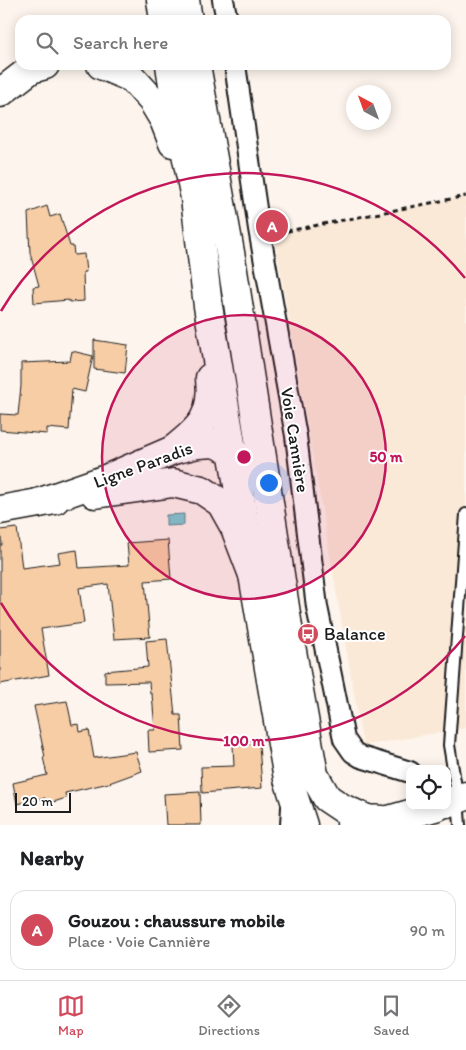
<!DOCTYPE html>
<html lang="en">
<head>
<meta charset="utf-8">
<style>
  :root { --surface:#fff; --page:#f2f2f2; --text:#202124; --muted:#757577; --line:#e0e0e0; --accent:#d1495b }
  body { margin:0; font-family:Itim,sans-serif; background:var(--page); color:var(--text) }
  .controls { position:absolute; right:15px; bottom:15px; display:grid; overflow:hidden; border-radius:10px; box-shadow:0 2px 12px #0003 }
  .controls button { width:45px; height:45px; display:grid; place-items:center; padding:0; border:0; border-bottom:1px solid var(--line); background:var(--surface); color:var(--text); font:25px sans-serif }
  .compass { position:absolute; left:346px; top:85px; width:45px; height:45px; border-radius:50%; background:var(--surface); box-shadow:0 2px 12px #0003; rotate:319deg }
  .scale { position:absolute; left:15px; bottom:12px; width:56px; box-sizing:border-box; padding-left:5px; border:2px solid #1c1c1c; border-top:0; font-size:14px; line-height:18px; white-space:nowrap; color:#1c1c1c; -webkit-text-stroke:4px #fff; paint-order:stroke }
  .you { position:absolute; left:268px; top:482px; width:18px; height:18px; margin:-12px; border:4px solid #fff; border-radius:50%; background:#1a73e8; box-shadow:0 0 0 8px #1a73e833 }
  .badge { display:grid; place-items:center; width:32px; height:32px; border-radius:50%; background:var(--accent); color:#fff; font-size:16px; font-weight:700 }
  .pin { position:absolute; translate:-50% -50%; border:2px solid #fff; box-shadow:0 1px 5px #0006 }
  .list { margin:0; padding:0; list-style:none }
  h2 { display:flex; justify-content:space-between; align-items:center; height:65px; margin:0; padding:0 20px; font-size:21px }
  h2 small { font-size:16px; font-weight:400; color:var(--muted) }
  .list li { display:grid; grid-template-columns:32px 1fr auto; gap:15px; align-items:center; box-sizing:border-box; height:80px; margin:0 10px 10px; padding:0 10px; border:1px solid var(--line); border-radius:15px }
  .list b { display:block; font-size:19px; white-space:nowrap }
  .list p { margin:0; font-size:16px; white-space:nowrap; color:var(--muted) }
  .list em { font-size:16px; font-style:normal; color:var(--muted) }
  .icon { flex:none; width:28px; height:28px; fill:none; stroke:currentColor; stroke-width:2; stroke-linecap:round; stroke-linejoin:round }
  .map { position:relative; flex:none; width:466px; height:825px; overflow:hidden }
  .search { position:absolute; background:var(--surface); box-shadow:0 2px 12px #0003; left:15px; right:15px; top:15px; height:55px; display:flex; align-items:center; gap:12px; box-sizing:border-box; padding:0 18px; border-radius:15px; color:var(--muted); font-size:19px }
  .sheet { height:155px; background:var(--surface) }
  nav { display:flex; justify-content:space-around; align-items:center; box-sizing:border-box; height:70px; border-top:1px solid var(--line); background:var(--surface); font-size:14px; color:var(--muted) }
  nav a { display:grid; justify-items:center; gap:2px }
  nav .on { color:var(--accent) }
  .map>svg:first-child { display:block }
  .built { fill:#fbe9d8 }
  .water { fill:#7acbd1; stroke:#548589 }
  .building { fill:#f7cda6; stroke:#1c1c1c }
  .lines { fill:none; stroke-linecap:round; stroke-linejoin:round }
  .lane-casing { stroke:#1c1c1c; stroke-width:14 }
  .street-casing { stroke:#1c1c1c; stroke-width:24 }
  .secondary-casing { stroke:#1c1c1c; stroke-width:31 }
  .highway-casing { stroke:#1c1c1c; stroke-width:31 }
  .path { stroke:#1c1c1c; stroke-width:3; stroke-dasharray:5 4; stroke-linecap:butt }
  .lane { stroke:#fff; stroke-width:10 }
  .street { stroke:#fff; stroke-width:20 }
  .secondary { stroke:#fff; stroke-width:28 }
  .highway { stroke:#fff; stroke-width:28 }
  .ring { fill:none; stroke:#c2185b; stroke-width:2.5 }
  .labels { text-anchor:middle; dominant-baseline:central; stroke-width:4; stroke-linejoin:round; paint-order:stroke }
  .street-label { font-size:18px; fill:#1c1c1c; stroke:#fff }
  .poi-label { font-size:18px; fill:#1c1c1c; stroke:#fff; text-anchor:start }
  .centre { fill:#c2185b; stroke:#fff; stroke-width:2.5 }
  .ring-label { font-size:15px; text-anchor:middle; font-weight:bold; fill:#c2185b; stroke:#fff; stroke-width:4; stroke-linejoin:round; paint-order:stroke }
</style>
</head>
<body>
<div class="map">
<svg width="466" height="825" viewBox="0 0 466 825">
  <rect width="100%" height="100%" fill="#fdf5ed"/>
  <filter id="ink" filterUnits="userSpaceOnUse"><feTurbulence type="fractalNoise" baseFrequency=".02" numOctaves="2"/><feDisplacementMap in="SourceGraphic" scale="10" xChannelSelector="R" yChannelSelector="G"/><feConvolveMatrix kernelMatrix="1 2 1 2 8 2 1 2 1" color-interpolation-filters="sRGB"/></filter>
  <g filter="url(#ink)">
    <path class="built" d="M466,196V728L363,746L274,234Z"/>
    <path class="water" d="M184,514V525L166,526V515Z"/>
    <g class="building">
      <path d="M47,206L50,217L60,214L70,246H73L74,255L84,254L86,272H83L84,301L69,302V300L34,303L33,287L39,286L30,253L28,213Z"/>
      <path d="M94,340L128,345L125,373L94,369Z"/>
      <path d="M72,351L93,356L85,392L72,389L69,430L47,428V434L0,430V414L18,415L21,386V363L70,361Z"/>
      <path d="M17,528L22,568L60,563L58,553L77,550L79,568L129,565L127,543L168,540L171,579L145,581L150,637L114,639L108,584L79,588L84,623L41,629L49,675L0,684V545H2L0,530Z"/>
      <path d="M167,639L175,715H181L183,750L149,752L148,730H155L152,694H150L149,682L105,683V671L148,667L146,641Z"/>
      <path d="M67,701L72,725L79,724L80,732L89,730L94,758L136,752L142,771L109,783L65,793L66,798L57,801L46,803L45,798L17,804L13,783L47,775L43,757H45L34,706Z"/>
      <path d="M259,744L262,788L202,793L201,767L234,766L233,745Z"/>
      <path d="M200,792L201,825H166L164,794Z"/>
    </g>
    <g class="lines">
      <g class="lane-casing">
        <g id="lane">
          <path d="M286,825L287,807"/>
          <path d="M460,825L458,799L449,745L466,514"/>
        </g>
      </g>
      <g class="street-casing">
        <g id="street">
          <path d="M223,0L227,20"/>
          <path d="M235,65L259,229L296,436L317,607L344,739L353,752L361,757L410,772"/>
        </g>
      </g>
      <g class="secondary-casing">
        <g id="secondary">
          <path d="M95,494L173,483L202,490L221,503L235,528L253,575L288,779L303,825"/>
          <path d="M38,503L101,481L173,450L198,444L214,443L233,451L266,483L290,640L314,775L327,798L342,808L367,819"/>
          <path d="M0,510L55,500"/>
          <path d="M447,803L466,796"/>
          <path d="M389,820L438,806"/>
          <path d="M351,823C369,818 383,818 400,825"/>
        </g>
      </g>
      <g class="highway-casing">
        <g id="highway">
          <path d="M161,0L164,20"/>
          <path d="M185,0L188,20"/>
          <path d="M101,65L132,78L152,100L164,120L173,143"/>
          <path d="M170,65L176,105L195,198L208,306L253,575"/>
          <path d="M196,65L231,258L266,483"/>
          <path d="M0,93L31,69L45,65"/>
          <path d="M173,450C201,428 214,416 210,378"/>
        </g>
      </g>
      <path class="path" d="M278,233L466,196"/>
      <use href="#lane" class="lane"/>
      <use href="#street" class="street"/>
      <use href="#secondary" class="secondary"/>
      <use href="#highway" class="highway"/>
    </g>
  </g>
  <circle cx="244" cy="457" r="142" fill="#c2185b" fill-opacity=".12"/>
  <g class="ring">
    <circle cx="244" cy="457" r="142"/>
    <path d="M465 636A284 284 0 0 1 1 603M1 311A284 284 0 0 1 465 278"/>
  </g>
  <defs>
    <g id="bus-disc" transform="scale(1.125)"><circle r="9.5" fill="#d1495b" stroke="#fff"/><path d="M-5-6H5V4H4V6H2V4H-2V6H-4V4H-5ZM-3.5-4V0h7V-4ZM-3.5 1.2v1.5H-2V1.2ZM2 1.2v1.5H3.5V1.2Z" fill="#fff"/></g>
  </defs>
  <g fill-rule="evenodd">
    <use href="#bus-disc" x="308" y="634"/>
  </g>
  <g class="labels">
    <g class="street-label">
      <text transform="translate(295 440) rotate(81)">Voie Cannière</text>
      <text transform="translate(143 465) rotate(-20)">Ligne Paradis</text>
    </g>
    <g class="poi-label">
      <text x="324" y="634">Balance</text>
    </g>
  </g>
  <circle cx="244" cy="457" r="8" class="centre"/>
  <g class="ring-label">
    <text x="386" y="462">50 m</text>
    <text x="244" y="746">100 m</text>
  </g>
</svg>
<div class="controls">
<button><svg class="icon" aria-label="locate" viewBox="0 0 24 24"><circle cx="12" cy="12" r="6"/><path d="M12 2v4M12 18v4M2 12h4M18 12h4"/></svg></button>
</div>
<svg class="compass" viewBox="-18 -18 36 36"><path d="M0-13l5 13h-10z" fill="#e53935"/><path d="M0 13l5-13h-10z" fill="#757577"/></svg>
<div class="scale">20 m</div>
<div class="you"></div>
<div class="pin badge" style="left:272px;top:226px">A</div>
<div class="search"><svg class="icon" aria-label="search" viewBox="0 0 24 24"><circle cx="10" cy="10" r="6"/><path d="M15 15l6 6"/></svg>Search here</div>
</div>
<section class="sheet">
<h2>Nearby<small></small></h2>
<ul class="list">
<li><span class="badge">A</span><div><b>Gouzou : chaussure mobile</b><p>Place · Voie Cannière</p></div><em>90 m</em></li>
</ul>
</section>
<nav>
<a class="on"><svg class="icon" aria-label="map" viewBox="0 0 24 24"><path d="M3 6l6-2 6 2 6-2v14l-6 2-6-2-6 2zM9 4v14M15 6v14"/></svg>Map</a>
<a><svg class="icon" aria-label="directions" viewBox="0 0 24 24"><path d="M12 3l9 9-9 9-9-9zM9 14v-3h6M13 9l2 2-2 2"/></svg>Directions</a>
<a><svg class="icon" aria-label="saved" viewBox="0 0 24 24"><path d="M7 4h10v16l-5-4-5 4z"/></svg>Saved</a>
</nav>
</body>
</html>
